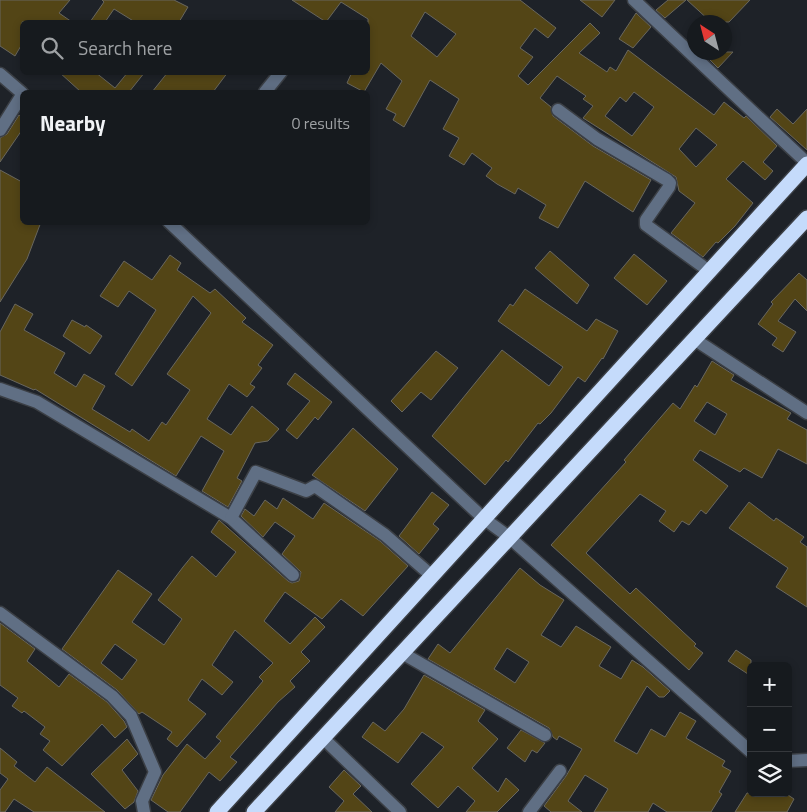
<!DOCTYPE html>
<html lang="en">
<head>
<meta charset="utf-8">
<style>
  :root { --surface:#161a1e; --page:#1f2327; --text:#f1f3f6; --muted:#9ea1a4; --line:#35383c }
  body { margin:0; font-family:"Titillium Web",sans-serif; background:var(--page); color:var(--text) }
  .controls { position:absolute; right:15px; bottom:15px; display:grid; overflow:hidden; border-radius:8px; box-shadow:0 2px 8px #0003 }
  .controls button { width:45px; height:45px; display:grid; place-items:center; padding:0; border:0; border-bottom:1px solid var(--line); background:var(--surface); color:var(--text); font:25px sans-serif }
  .compass { position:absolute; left:687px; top:15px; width:45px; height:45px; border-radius:50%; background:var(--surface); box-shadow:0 2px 8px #0003; rotate:324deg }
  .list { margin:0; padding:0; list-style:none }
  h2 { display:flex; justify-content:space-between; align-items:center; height:65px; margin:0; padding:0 20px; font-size:21px }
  h2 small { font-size:16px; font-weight:400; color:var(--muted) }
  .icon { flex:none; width:28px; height:28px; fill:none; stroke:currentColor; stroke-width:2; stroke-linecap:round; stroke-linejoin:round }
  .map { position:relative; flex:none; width:807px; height:812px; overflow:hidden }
  .search { position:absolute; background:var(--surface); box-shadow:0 2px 8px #0003; left:20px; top:20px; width:350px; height:55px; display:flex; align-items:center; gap:12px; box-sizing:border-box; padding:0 18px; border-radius:8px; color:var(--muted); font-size:19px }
  .panel { position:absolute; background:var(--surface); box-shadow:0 2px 8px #0003; left:20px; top:90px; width:350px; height:135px; border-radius:8px }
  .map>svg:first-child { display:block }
  .building { fill:#534516; stroke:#69675f; fill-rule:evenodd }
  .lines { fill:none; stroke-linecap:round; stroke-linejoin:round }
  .minor-casing { stroke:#3b3f45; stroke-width:15 }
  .highway-casing { stroke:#3b3f45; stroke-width:18 }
  .minor { stroke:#606f84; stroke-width:12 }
  .highway { stroke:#c5dbfb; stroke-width:15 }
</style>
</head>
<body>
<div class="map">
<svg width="807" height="812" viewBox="0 0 807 812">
  <rect width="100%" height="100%" fill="#1e2228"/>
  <g class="building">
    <path d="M0,0H70L59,13L72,22H22V44L15,56L0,46Z"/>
    <path d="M102,0H174L188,7L179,22H135L114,9L105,22H90L104,2Z"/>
    <path d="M292,0H520L556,28L548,38L535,28L520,48L533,57L518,76L528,85L590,23L600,33L579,53L607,72L610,67L616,71L628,50L714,115L724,102L744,118L746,116L777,146L763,162L773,171L765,180L743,161L726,179L753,203L735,226L718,243L716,242L703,257L671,233L695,203L679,191L676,177L583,118L593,106L583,99L586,96L557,76L540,98L551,107L553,116L593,146L651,180L633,212L585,181L558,228L539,218L546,205L518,188L515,194L497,184L486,176L492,168L472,153L464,165L449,156L459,138L443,129L459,99L430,80L404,127L393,120L396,114L386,109L402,81L381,63L364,92L347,83L352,72H368V19L341,2L326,22ZM425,12L456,34L437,57L411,36ZM634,92L654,107L632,136L605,116L620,97L626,102ZM696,128L717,145L696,167L679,149Z"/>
    <path d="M580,0H615L602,17Z"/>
    <path d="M668,0H686L665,18L656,10Z"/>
    <path d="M687,0H750L729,22H711Z"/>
    <path d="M636,13L651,27L633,48L619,39Z"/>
    <path d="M702,52H733L718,68Z"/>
    <path d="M59,72H95L115,88L128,72H145L129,92H81Z"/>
    <path d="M168,72H228L213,92H152Z"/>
    <path d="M777,109L793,124L807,109V150L770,117Z"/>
    <path d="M19,115L22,117V130L0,162V138L7,134Z"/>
    <path d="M0,170L22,182V222H41L27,259L0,302Z"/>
    <path d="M550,251L589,285L577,304L535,268Z"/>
    <path d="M634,254L667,281L647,305L614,278Z"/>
    <path d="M170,255L181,263L177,270L210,293L215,289L246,318L242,322L273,345L258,365L262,368L250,384L255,387L247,397L229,384L207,419L231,435L252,406L279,429L268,441L255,443L237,478L242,481L228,507L202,491L224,451L201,436L176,476L35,389L34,390L0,375V332L15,304L33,314L24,330L65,353L54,373L76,387L84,374L105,386L92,409L130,432L132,429L149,441L162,422L166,425L190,390L167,374L211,313L193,296L132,386L115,374L156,310L129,291L118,307L100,296L124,261L152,280Z"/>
    <path d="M799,273L807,280V311L795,299L778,321L796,332L783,352L772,345L777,338L758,324L773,304L771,302Z"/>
    <path d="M525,289L587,331L596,319L618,331L603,359L602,358L585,382L578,377L551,413L540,424L538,423L508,462L506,460L485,485L432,436L502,350L549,386L563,367L498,321L510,304L513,306Z"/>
    <path d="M72,320L85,327L86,325L102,336L90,354L63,336Z"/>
    <path d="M436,351L458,368L431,400L421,392L402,412L391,401Z"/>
    <path d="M712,361L734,375L731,380L791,413L787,419L807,430V464L778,449L762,478L744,468L740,472L700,450L693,460L728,486L706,514L701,510L689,525L682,521L674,532L659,521L666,511L640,494L586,553L630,594L636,588L696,644L694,646L703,653L689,670L551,545L626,462L624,460L673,403L680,409L695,385L697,387ZM707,402L727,414L715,435L694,421Z"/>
    <path d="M295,373L332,402L318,420L315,417L297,439L286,430L310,401L287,384Z"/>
    <path d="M353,428L398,469L365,511L312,475Z"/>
    <path d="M432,492L449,505L433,524L439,529L419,554L399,536Z"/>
    <path d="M283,498L313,519L324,503L380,541L408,566L363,616L341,599L322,619L285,592L264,621L290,644L315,617L325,627L301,652L310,661L290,681L295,687L278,702L230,757L237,762L220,781L209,772L180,812H168L151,800L163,775L187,744L205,759L221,741L216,737L263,681L259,677L273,663L235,630L212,665L233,682L222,695L202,679L188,700L206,714L177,747L167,739L172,732L142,712L139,714L117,690L62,649L118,570L152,594L132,622L164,645L182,619L158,600L183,567L192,556L216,577L236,552L211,532L219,520L288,581L292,583L299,581L301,572L282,554L295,536L275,522L263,537L241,516L245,509L254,516L265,500L277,509ZM115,644L137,660L122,680L101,663Z"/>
    <path d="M749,502L774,521L776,518L804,537L800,542L807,547V607L776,587L788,568L729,528Z"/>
    <path d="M520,568L540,585L564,600L541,635L561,647L576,626L611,647L599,666L621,679L632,660L643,667L670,691L664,697H659L647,686L614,741L637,754L651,729L665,737L680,712L696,721L686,738L725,761L722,766L731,771L719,792L722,794L711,812H667L653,803L648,812H594L608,789L585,775L568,801L582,812H551L544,806L566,776L582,749L559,736L557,740L553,737L549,728L428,659L438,644L450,653ZM507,648L529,662L515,683L494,669Z"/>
    <path d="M0,623L35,649L27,661L59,687L69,674L107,702L124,721L127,727L115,738L102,724L62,766L43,750L50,741L40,734L45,727L24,711L22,713L12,706L18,698L0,685Z"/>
    <path d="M736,650L751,660V676L728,661Z"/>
    <path d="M424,675L485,710L478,721L498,739L472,768L498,792L506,778L519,790L497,812H466L475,801L458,786L438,808L411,784L444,747L422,732L398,763L362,737L373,722L385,731L404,709Z"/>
    <path d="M521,730L545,743L537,753L532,750L525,762L507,748Z"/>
    <path d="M127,739L138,754L122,770L138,791L134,802L125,809L91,774Z"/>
    <path d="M0,748L17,762L14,766L35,782L47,767L105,812H34L14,799L5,812H0V790L8,779L0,773Z"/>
    <path d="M344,770L361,786L353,794L372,812H335L344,801L329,787Z"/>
    <path d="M747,793H785L794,799L787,812H735Z"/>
  </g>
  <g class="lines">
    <g class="minor-casing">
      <g id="minor">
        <path d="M634,0L807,163"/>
        <path d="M0,74L22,93"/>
        <path d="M265,92L281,72"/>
        <path d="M558,110L597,139L667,180L670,183L669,187L646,220V225L709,271"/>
        <path d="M0,130L22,95"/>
        <path d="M169,222L483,518L509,537L751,752"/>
        <path d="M694,339L807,413"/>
        <path d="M0,389L37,402L231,518L293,575"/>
        <path d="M231,518L256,472L306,491L315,486L385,535L432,576"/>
        <path d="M0,613L112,696L131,716L155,772L142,801L144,812"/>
        <path d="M402,653L545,735"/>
        <path d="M323,738L400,812"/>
        <path d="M788,761L807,760"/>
        <path d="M529,812L560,771"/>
      </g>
    </g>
    <g class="highway-casing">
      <g id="highway">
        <path d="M217,812L807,164"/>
        <path d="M254,812L807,218"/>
      </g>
    </g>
    <use href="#minor" class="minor"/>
    <use href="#highway" class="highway"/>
  </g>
</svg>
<div class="controls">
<button>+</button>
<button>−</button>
<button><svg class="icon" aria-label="layers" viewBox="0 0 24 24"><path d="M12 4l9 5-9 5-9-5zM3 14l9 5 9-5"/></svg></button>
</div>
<svg class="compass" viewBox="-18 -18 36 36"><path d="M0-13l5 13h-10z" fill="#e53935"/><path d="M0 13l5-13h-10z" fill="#9ea1a4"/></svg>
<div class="search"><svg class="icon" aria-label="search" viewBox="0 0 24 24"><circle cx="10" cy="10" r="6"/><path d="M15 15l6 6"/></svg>Search here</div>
<section class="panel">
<h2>Nearby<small>0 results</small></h2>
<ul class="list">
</ul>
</section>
</div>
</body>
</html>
